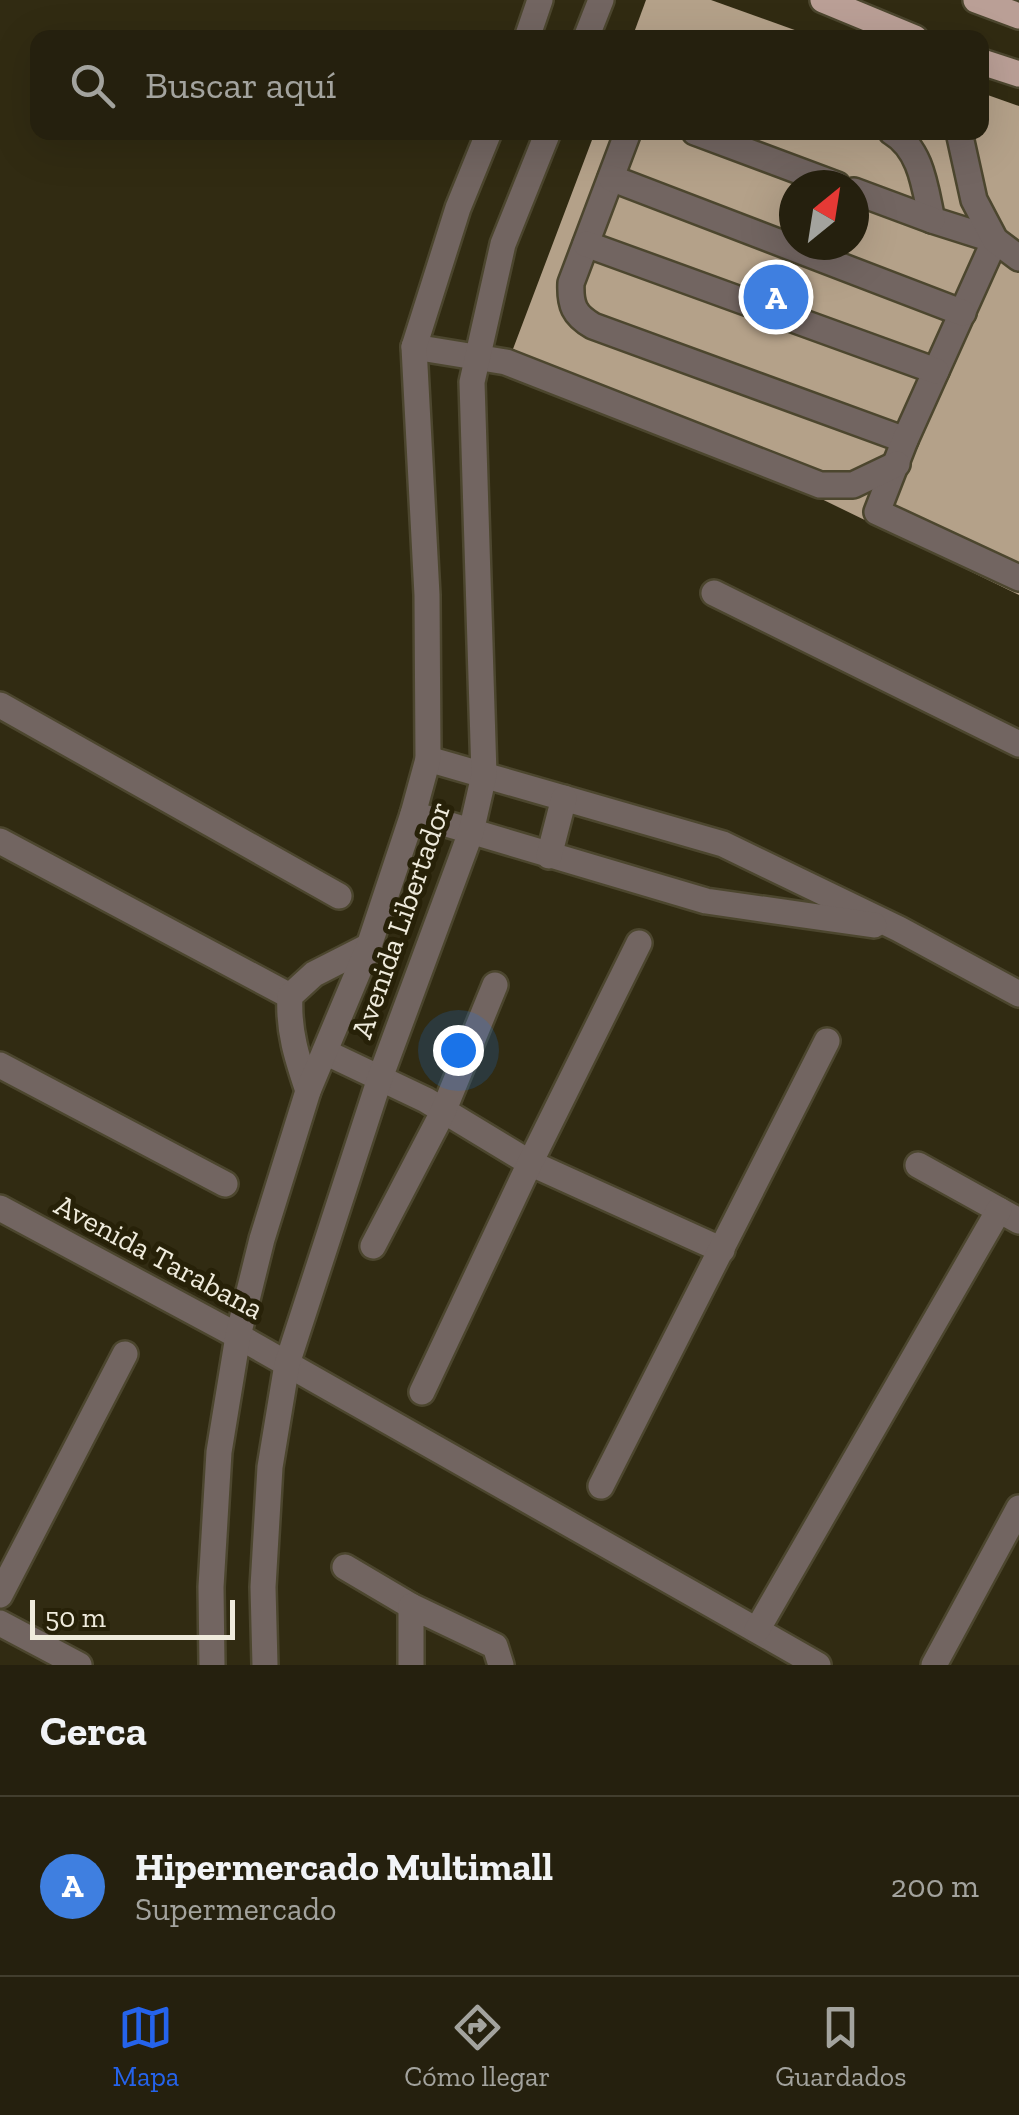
<!DOCTYPE html>
<html lang="es">
<head>
<meta charset="utf-8">
<style>
  :root { --surface:#25200e; --page:#2d2817; --text:#f1f3f6; --muted:#a3a39e; --line:#423e2e; --accent:#2563eb }
  body { margin:0; font-family:"Zilla Slab",serif; background:var(--page); color:var(--text) }
  .compass { position:absolute; left:779px; top:170px; width:90px; height:90px; border-radius:50%; background:var(--surface); box-shadow:0 10px 40px #0002; rotate:30deg }
  .scale { position:absolute; left:30px; bottom:25px; width:205px; box-sizing:border-box; padding-left:10px; border:5px solid #efebdc; border-top:0; font-size:28px; line-height:35px; white-space:nowrap; color:#efebdc; -webkit-text-stroke:8px #272108; paint-order:stroke }
  .you { position:absolute; left:458px; top:1050px; width:35px; height:35px; margin:-25px; border:8px solid #fff; border-radius:50%; background:#1a73e8; box-shadow:0 0 0 15px #1a73e833 }
  .badge { display:grid; place-items:center; width:65px; height:65px; border-radius:50%; background:var(--accent); color:#fff; font-size:32px; font-weight:700 }
  .pin { position:absolute; translate:-50% -50%; border:5px solid #fff; box-shadow:0 2px 10px #0006 }
  .list { margin:0; padding:0; list-style:none }
  h2 { display:flex; justify-content:space-between; align-items:center; height:130px; margin:0; padding:0 40px; font-size:42px }
  h2 small { font-size:32px; font-weight:400; color:var(--muted) }
  .list li { display:grid; grid-template-columns:65px 1fr auto; gap:30px; align-items:center; box-sizing:border-box; height:180px; padding:0 40px; border-top:2px solid var(--line) }
  .list b { display:block; font-size:38px; white-space:nowrap }
  .list p { margin:0; font-size:32px; white-space:nowrap; color:var(--muted) }
  .list em { font-size:32px; font-style:normal; color:var(--muted) }
  .icon { flex:none; width:55px; height:55px; fill:none; stroke:currentColor; stroke-width:2; stroke-linecap:round; stroke-linejoin:round }
  .map { position:relative; flex:none; width:1019px; height:1665px; overflow:hidden }
  .search { position:absolute; background:var(--surface); box-shadow:0 10px 40px #0002; left:30px; right:30px; top:30px; height:110px; display:flex; align-items:center; gap:25px; box-sizing:border-box; padding:0 35px; border-radius:20px; color:var(--muted); font-size:38px }
  .sheet { height:310px; background:var(--surface) }
  nav { display:flex; justify-content:space-around; align-items:center; box-sizing:border-box; height:140px; border-top:2px solid var(--line); background:var(--surface); font-size:28px; color:var(--muted) }
  nav a { display:grid; justify-items:center; gap:5px }
  nav .on { color:var(--accent) }
  .map>svg:first-child { display:block }
  .building { fill:#b4a189; fill-rule:evenodd }
  .lines { fill:none; stroke-linecap:round; stroke-linejoin:round }
  .minor-casing { stroke:#4c462e; stroke-width:30 }
  .major-casing { stroke:#4c462e; stroke-width:30 }
  .minor { stroke:#726561; stroke-width:25 }
  .major { stroke:#ba9f96; stroke-width:25 }
  .labels { text-anchor:middle; dominant-baseline:central; stroke-width:10; stroke-linejoin:round; paint-order:stroke }
  .street-label { font-size:30px; fill:#efebdc; stroke:#272108 }
</style>
</head>
<body>
<div class="map">
<svg width="1019" height="1665" viewBox="0 0 1019 1665">
  <rect width="100%" height="100%" fill="#312b12"/>
  <g class="building">
    <path d="M646,0H711L817,38H632Z"/>
    <path d="M982,93L1019,106V595L513,349L595,132H982ZM794,185H854V245H794Z"/>
  </g>
  <g class="lines">
    <g class="minor-casing">
      <g id="minor">
        <path d="M527,38L540,0"/>
        <path d="M586,38L601,0"/>
        <path d="M628,132L571,283C570,305 574,315 593,326L905,440"/>
        <path d="M695,132L837,185"/>
        <path d="M892,132C922,150 925,189 932,220L995,240L905,440L877,512L1019,578"/>
        <path d="M959,132L974,200L995,240L1019,258"/>
        <path d="M611,178L963,313"/>
        <path d="M854,191L932,220"/>
        <path d="M586,244L936,371"/>
        <path d="M414,347L506,362L820,485H853L897,464"/>
        <path d="M714,593L1019,744"/>
        <path d="M0,705L339,896"/>
        <path d="M428,759L723,844L899,929L1019,994"/>
        <path d="M413,814L706,901L874,925"/>
        <path d="M0,841L290,996"/>
        <path d="M549,856L564,798"/>
        <path d="M325,1052L426,1100L530,1163L722,1250"/>
        <path d="M0,1065L225,1184"/>
        <path d="M308,1091C297,1058 288,1031 290,996L314,974L369,946"/>
        <path d="M918,1165L1019,1221"/>
        <path d="M0,1208L238,1336L818,1665"/>
        <path d="M373,1246L443,1112L495,985"/>
        <path d="M422,1392L530,1163L639,943"/>
        <path d="M601,1486L827,1041"/>
        <path d="M345,1567L411,1606"/>
        <path d="M0,1595L125,1354"/>
        <path d="M0,1623L79,1665"/>
        <path d="M757,1630L999,1210"/>
        <path d="M212,1665L211,1587L219,1452L238,1336L262,1239L308,1091L369,946L413,814L428,759L427,595L414,347L458,208L489,132"/>
        <path d="M265,1665L263,1587L270,1467L287,1364L380,1078L471,832L484,775L472,382L503,244L548,132"/>
        <path d="M411,1665V1606L495,1646L501,1665"/>
        <path d="M934,1665L1019,1508"/>
      </g>
    </g>
    <g class="major-casing">
      <g id="major">
        <path d="M823,0L915,38"/>
        <path d="M976,0L1019,16"/>
        <path d="M982,62L1019,74"/>
      </g>
    </g>
    <use href="#minor" class="minor"/>
    <use href="#major" class="major"/>
  </g>
  <g class="labels">
    <g class="street-label">
      <text transform="translate(401 920) rotate(-71)">Avenida Libertador</text>
      <text transform="translate(159 1257) rotate(28)">Avenida Tarabana</text>
    </g>
  </g>
</svg>
<svg class="compass" viewBox="-18 -18 36 36"><path d="M0-13l5 13h-10z" fill="#e53935"/><path d="M0 13l5-13h-10z" fill="#a3a39e"/></svg>
<div class="scale">50 m</div>
<div class="you"></div>
<div class="pin badge" style="left:776px;top:297px;background:#3f7fe0">A</div>
<div class="search"><svg class="icon" aria-label="search" viewBox="0 0 24 24"><circle cx="10" cy="10" r="6"/><path d="M15 15l6 6"/></svg>Buscar aquí</div>
</div>
<section class="sheet">
<h2>Cerca<small></small></h2>
<ul class="list">
<li><span class="badge" style="background:#3f7fe0">A</span><div><b>Hipermercado Multimall</b><p>Supermercado</p></div><em>200 m</em></li>
</ul>
</section>
<nav>
<a class="on"><svg class="icon" aria-label="map" viewBox="0 0 24 24"><path d="M3 6l6-2 6 2 6-2v14l-6 2-6-2-6 2zM9 4v14M15 6v14"/></svg>Mapa</a>
<a><svg class="icon" aria-label="directions" viewBox="0 0 24 24"><path d="M12 3l9 9-9 9-9-9zM9 14v-3h6M13 9l2 2-2 2"/></svg>Cómo llegar</a>
<a><svg class="icon" aria-label="saved" viewBox="0 0 24 24"><path d="M7 4h10v16l-5-4-5 4z"/></svg>Guardados</a>
</nav>
</body>
</html>
